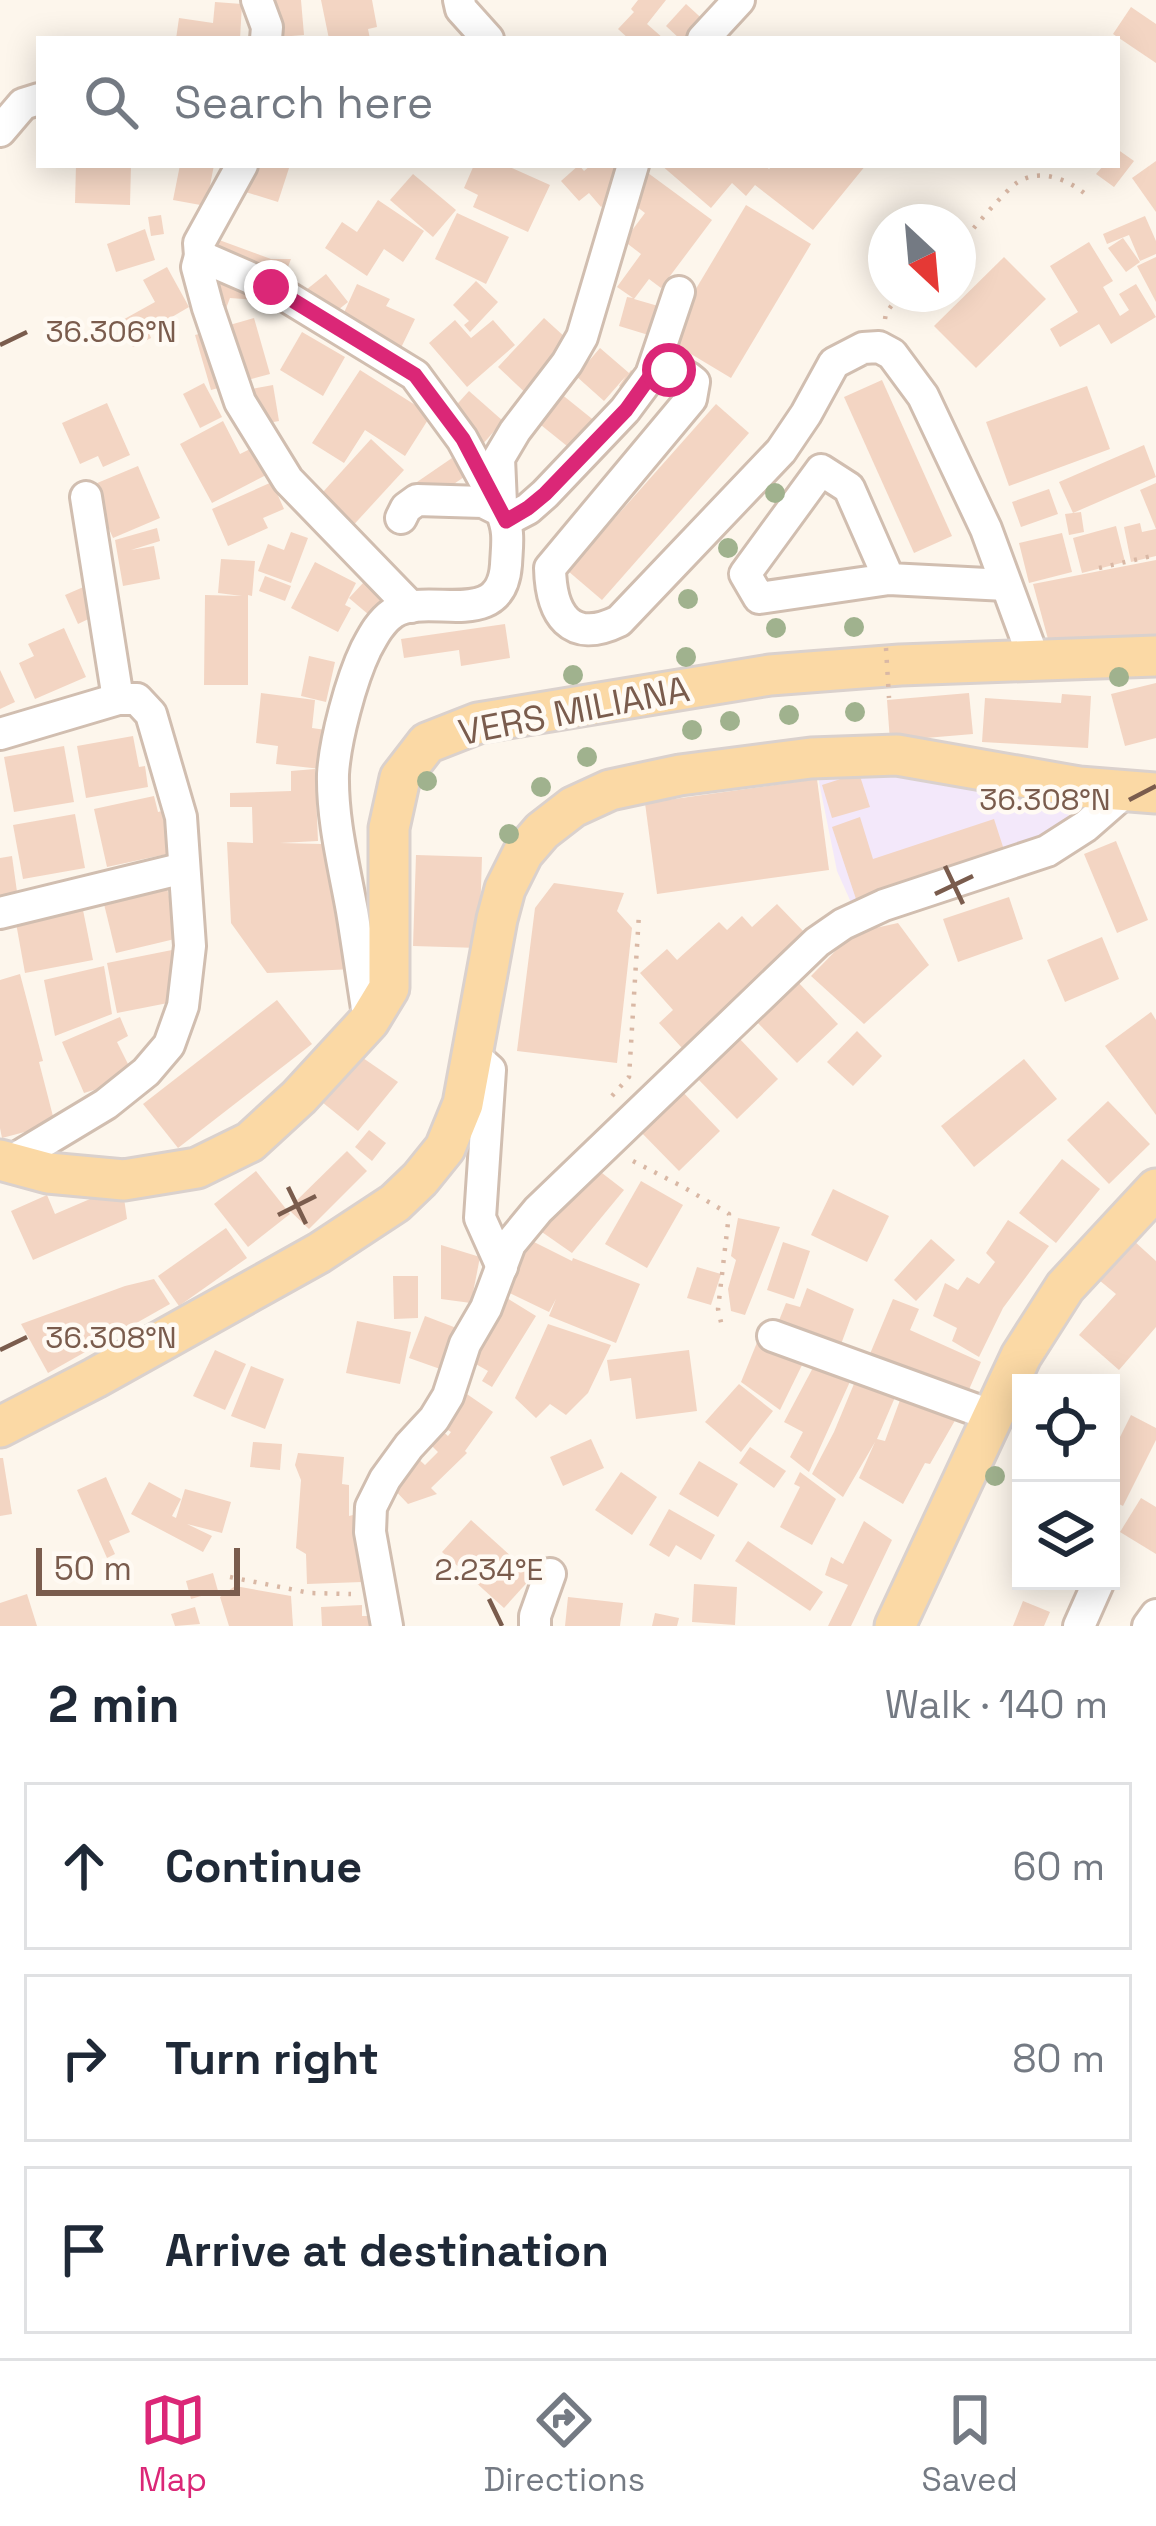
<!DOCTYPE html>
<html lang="en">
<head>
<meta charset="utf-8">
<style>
  :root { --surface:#fff; --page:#f2f2f3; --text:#1f2937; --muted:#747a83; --line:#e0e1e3; --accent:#db2777 }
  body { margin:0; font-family:"Space Grotesk",sans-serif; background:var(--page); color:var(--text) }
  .controls { position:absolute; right:36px; bottom:36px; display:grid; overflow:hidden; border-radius:0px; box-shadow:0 6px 30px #0003 }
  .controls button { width:108px; height:108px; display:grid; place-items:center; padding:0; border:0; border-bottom:3px solid var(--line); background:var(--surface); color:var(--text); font:60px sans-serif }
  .compass { position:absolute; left:868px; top:204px; width:108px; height:108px; border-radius:50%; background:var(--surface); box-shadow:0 6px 30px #0003; rotate:154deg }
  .scale { position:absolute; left:36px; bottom:30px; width:204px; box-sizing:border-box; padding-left:12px; border:6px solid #7a5c4d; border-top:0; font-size:33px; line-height:42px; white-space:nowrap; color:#7a5c4d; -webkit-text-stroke:9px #fffaf3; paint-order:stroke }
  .stop { position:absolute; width:36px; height:36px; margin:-27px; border:9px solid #db2777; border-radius:50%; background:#fff }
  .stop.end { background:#db2777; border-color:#fff; box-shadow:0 3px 12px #0008 }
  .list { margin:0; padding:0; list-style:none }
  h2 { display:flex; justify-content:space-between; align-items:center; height:156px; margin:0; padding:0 48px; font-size:51px }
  h2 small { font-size:39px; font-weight:400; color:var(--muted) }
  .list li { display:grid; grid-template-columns:78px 1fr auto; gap:36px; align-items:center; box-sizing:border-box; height:168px; margin:0 24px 24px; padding:0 24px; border:3px solid var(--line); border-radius:0px }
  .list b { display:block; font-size:45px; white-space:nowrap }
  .list em { font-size:39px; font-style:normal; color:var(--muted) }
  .icon { flex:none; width:66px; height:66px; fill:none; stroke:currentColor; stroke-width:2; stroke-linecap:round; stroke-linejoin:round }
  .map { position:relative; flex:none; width:1156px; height:1626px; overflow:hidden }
  .search { position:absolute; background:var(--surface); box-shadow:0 6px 30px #0003; left:36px; right:36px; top:36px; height:132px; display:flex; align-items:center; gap:30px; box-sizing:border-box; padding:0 42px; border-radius:0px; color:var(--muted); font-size:45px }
  .sheet { height:732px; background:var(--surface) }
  nav { display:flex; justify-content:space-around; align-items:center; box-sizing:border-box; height:168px; border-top:3px solid var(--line); background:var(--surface); font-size:33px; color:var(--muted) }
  nav a { display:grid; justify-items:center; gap:6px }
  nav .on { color:var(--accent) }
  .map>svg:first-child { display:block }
  .education { fill:#f3e8fa }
  .building { fill:#f3d5c3 }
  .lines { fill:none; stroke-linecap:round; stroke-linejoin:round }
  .minor-casing { stroke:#d1beb0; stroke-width:36 }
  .major-casing { stroke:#dad1cd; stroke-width:45 }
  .path { stroke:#d9b8a5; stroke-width:4.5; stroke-dasharray:3 9; stroke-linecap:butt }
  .minor { stroke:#fff; stroke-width:30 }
  .major { stroke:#fbd9a5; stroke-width:39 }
  .path-bridge { stroke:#d9b8a5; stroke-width:4.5; stroke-dasharray:3 9; stroke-linecap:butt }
  .tree { fill:#a0b28e }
  .route { stroke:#db2777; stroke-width:15 }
  .ticks { fill:none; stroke:#7a5c4d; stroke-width:4.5 }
  .labels { text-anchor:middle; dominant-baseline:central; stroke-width:9; stroke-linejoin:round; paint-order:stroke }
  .street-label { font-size:36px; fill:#7a5c4d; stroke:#fffaf3 }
  .ticks-label { font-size:30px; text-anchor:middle; fill:#7a5c4d; stroke:#fffaf3; stroke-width:9; stroke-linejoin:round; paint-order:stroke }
</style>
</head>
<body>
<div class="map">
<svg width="1156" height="1626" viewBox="0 0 1156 1626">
  <rect width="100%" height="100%" fill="#fdf6ec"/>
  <path class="education" d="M821,771L908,773L1067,792L1069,820L1012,854L853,907L837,871L819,782Z"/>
  <g class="building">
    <path d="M250,0H301L304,35L253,39Z"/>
    <path d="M321,0H372L377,27L368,29L370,39H329Z"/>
    <path d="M638,0H666L647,24L664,39H629L618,29L634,12L631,9Z"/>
    <path d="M215,2L242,4L240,39H176L179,18L213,23Z"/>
    <path d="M686,4L709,25L696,39H680L666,26Z"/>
    <path d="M1131,7L1156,24V63L1113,34Z"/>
    <path d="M1117,149L1134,161L1114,187L1096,174L1104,165H1117Z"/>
    <path d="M1156,161V212L1132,178Z"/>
    <path d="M76,165H131L130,205L75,203Z"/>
    <path d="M180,165H214L206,206L173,200Z"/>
    <path d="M240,165H290L278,202L233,188Z"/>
    <path d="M474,165H505L550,185L528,232L473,207L478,195L464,188Z"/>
    <path d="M579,165L584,171L591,165H649L601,207L589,193L579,201L561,181Z"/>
    <path d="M661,165L706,167L764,165L769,169L773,165H866L813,230L755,185L746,196L732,183L711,208Z"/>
    <path d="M648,173L712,220L661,288L649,279L634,299L665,308L655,337L619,326L627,297L633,298L617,287L641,254L624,241L645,213L628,200Z"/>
    <path d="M413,174L456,210L433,237L390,200Z"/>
    <path d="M378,200L424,231L403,262L384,249L367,276L325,248L342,222L357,232Z"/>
    <path d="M746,205L811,244L731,378L666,339Z"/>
    <path d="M457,213L509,237L486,284L435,259Z"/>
    <path d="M161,215L164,234L151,236L148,217Z"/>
    <path d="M1145,216L1156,241V254L1140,261L1129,235L1107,244L1103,234Z"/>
    <path d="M145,229L155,260L116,272L107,244Z"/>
    <path d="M211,237L271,259H291L281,285L282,302L230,298L222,319L196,320L195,299Z"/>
    <path d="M1123,238L1140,262L1126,272L1108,248Z"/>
    <path d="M1089,242L1113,281L1103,287L1120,316L1129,310L1119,294L1136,284L1156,317L1111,344L1099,324L1060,347L1050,329L1078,312L1050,266Z"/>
    <path d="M1004,257L1046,299L976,368L934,326Z"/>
    <path d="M1156,257V302L1137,266Z"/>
    <path d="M167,267L189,307L148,331L151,338L133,347L119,322L155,302L143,280Z"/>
    <path d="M326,274L348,302L323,322L301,294Z"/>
    <path d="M476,281L498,302L470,332L464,325L469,321L453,305Z"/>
    <path d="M357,284L390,299L386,306L415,319L397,356L337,328Z"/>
    <path d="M254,318L270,374L211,390L195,335Z"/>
    <path d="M544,318L577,348L531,398L498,367Z"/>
    <path d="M455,320L471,338L493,320L515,345L467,387L429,343Z"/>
    <path d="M302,332L345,357L323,396L280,370Z"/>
    <path d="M600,348L629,373L631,370L641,376L629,393L619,386L626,376L604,401L576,376Z"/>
    <path d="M360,370L431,415L405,456L365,430L344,463L312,443Z"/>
    <path d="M882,380L952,536L914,553L844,397Z"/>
    <path d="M204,383L222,417L200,428L183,394Z"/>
    <path d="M273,385L279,421L243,428L236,392Z"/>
    <path d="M1087,386L1110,449L1009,486L986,422Z"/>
    <path d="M555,389L596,422L572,450L531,417Z"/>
    <path d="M469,391L503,421L475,453L440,423Z"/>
    <path d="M107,403L130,455L103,467L98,456L80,464L62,423Z"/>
    <path d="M716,404L749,433L602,600L568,571Z"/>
    <path d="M223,421L240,454L254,447L268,474L212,503L180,444Z"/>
    <path d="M371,439L404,470L337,543L304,513Z"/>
    <path d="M1144,445L1156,477L1073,513L1059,482Z"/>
    <path d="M452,458L464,477L429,501L417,482Z"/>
    <path d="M138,466L160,518L113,538L90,486Z"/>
    <path d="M272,482L284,509L263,518L268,528L228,546L212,509Z"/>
    <path d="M1156,483V529L1140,490Z"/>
    <path d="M1049,489L1058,514L1021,527L1012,502Z"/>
    <path d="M1081,512L1084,532L1069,535L1065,514Z"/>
    <path d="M1140,523L1142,532L1156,529V556L1131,562L1124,527Z"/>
    <path d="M1116,526L1125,562L1082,573L1073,538Z"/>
    <path d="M157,528L160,541L131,550L154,546L160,579L123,586L115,540Z"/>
    <path d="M291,532L308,538L291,583L258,571L268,544L284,550Z"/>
    <path d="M1062,533L1072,572L1029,583L1019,543Z"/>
    <path d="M221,559L255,561L252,596L248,595V685H204L205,595L242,596L218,593Z"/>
    <path d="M1156,560V636L1048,639L1033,584Z"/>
    <path d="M315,562L356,583L345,605L351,608L338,632L291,608Z"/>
    <path d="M265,576L291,586L285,601L259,591Z"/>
    <path d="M364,582L390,604L375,620L349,598Z"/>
    <path d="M88,585L101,613L78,624L65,595Z"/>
    <path d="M505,624L510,658L461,666L459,650L404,658L401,639Z"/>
    <path d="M64,628L86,677L35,699L19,663L34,656L28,644Z"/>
    <path d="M309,656L335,662L326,702L301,696Z"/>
    <path d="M0,670L15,702L0,709Z"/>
    <path d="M1156,683V738L1125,746L1111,694Z"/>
    <path d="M261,693L315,700L312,728L326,730L321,769L276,764L278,746L256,743Z"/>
    <path d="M969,693L973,734L890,741L887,700Z"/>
    <path d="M1062,694L1091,696L1088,748L982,742L985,698L1061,703Z"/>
    <path d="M133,736L139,767L145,766L148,787L86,798L77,746Z"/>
    <path d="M64,746L74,802L14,812L4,757Z"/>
    <path d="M315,769L318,841L280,843L322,844L354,969L267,973L231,923L227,842L253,843L252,807H230V793L291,791V771Z"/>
    <path d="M859,773L870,807L832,818L822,785Z"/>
    <path d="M817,779L829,870L657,894L645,803Z"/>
    <path d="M154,796L158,812L170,809L169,862L167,854L107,867L94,809Z"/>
    <path d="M75,814L85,868L23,879L13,825Z"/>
    <path d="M860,817L873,859L994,819L1005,853L857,902L832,827Z"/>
    <path d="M1116,841L1148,920L1117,933L1084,854Z"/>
    <path d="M416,855L482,857L479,948L413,946Z"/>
    <path d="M12,856L18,899L0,902V858Z"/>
    <path d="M554,883L624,893L617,911L632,928L617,1063L517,1051L535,908Z"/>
    <path d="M166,884L179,938L116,953L103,900Z"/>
    <path d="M1009,897L1023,939L958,962L943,919Z"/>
    <path d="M777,904L806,934L682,1048L659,1023L673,1010L640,973L667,949L677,960L719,922L727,930L742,916L752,927Z"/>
    <path d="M83,910L93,960L25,973L16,923Z"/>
    <path d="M898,923L929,965L864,1024L811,976L853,933Z"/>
    <path d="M1102,937L1119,979L1065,1002L1047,960Z"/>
    <path d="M172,950L173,1002L117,1013L107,963Z"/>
    <path d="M104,966L112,1014L55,1036L44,980Z"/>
    <path d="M20,974L43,1061L39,1062L55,1124L2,1138L0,1128V980Z"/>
    <path d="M796,980L838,1024L797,1063L755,1020Z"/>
    <path d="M277,1000L312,1044L178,1148L143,1104Z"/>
    <path d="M1151,1012L1156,1020V1115L1105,1046Z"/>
    <path d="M120,1017L128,1036L117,1042L130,1068L110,1085L84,1093L62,1042Z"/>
    <path d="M857,1031L882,1056L853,1086L827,1062Z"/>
    <path d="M737,1036L778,1079L737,1119L695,1076Z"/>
    <path d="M360,1056L398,1082L358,1131L322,1102Z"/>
    <path d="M1024,1059L1057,1099L974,1167L941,1126Z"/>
    <path d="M679,1088L720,1131L679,1171L637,1128Z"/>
    <path d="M1108,1101L1150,1144L1109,1184L1067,1140Z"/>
    <path d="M369,1130L386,1143L372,1161L355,1147Z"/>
    <path d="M347,1151L367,1171L309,1229L288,1209Z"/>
    <path d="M1062,1159L1100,1189L1056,1243L1019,1213Z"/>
    <path d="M256,1171L290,1214L248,1247L214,1204Z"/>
    <path d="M602,1173L624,1190L572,1253L539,1230L562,1200Z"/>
    <path d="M641,1181L683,1205L647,1268L605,1244Z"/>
    <path d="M833,1189L889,1216L867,1262L811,1235Z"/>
    <path d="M47,1195L55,1214L97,1196L124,1198L127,1219L33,1260L11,1211Z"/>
    <path d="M738,1218L780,1227L745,1315L731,1311L728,1289L736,1260L731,1256Z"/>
    <path d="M1008,1220L1049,1246L1003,1308L979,1357L952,1341L957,1328L933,1316L945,1283L958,1290L967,1277L979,1284L995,1262L986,1253Z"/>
    <path d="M226,1228L247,1258L179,1306L158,1276Z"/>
    <path d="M526,1238L572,1261L573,1258L640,1284L616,1343L549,1316L556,1299L549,1312L501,1289Z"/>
    <path d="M931,1239L955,1260L916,1301L894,1280Z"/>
    <path d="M1134,1241L1156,1261V1327L1119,1370L1079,1335L1116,1294L1099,1280Z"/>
    <path d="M783,1242L810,1251L794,1299L767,1290Z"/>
    <path d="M441,1245L480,1257L471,1303L441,1299Z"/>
    <path d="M697,1267L721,1274L711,1305L687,1298Z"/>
    <path d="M393,1276H418V1318L394,1319Z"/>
    <path d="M154,1279L170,1304L48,1373L21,1324L125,1286Z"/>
    <path d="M807,1288L854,1309L840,1347L778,1323L786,1303L800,1307Z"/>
    <path d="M505,1297L536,1316L492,1387L482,1381L488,1371L467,1359Z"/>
    <path d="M893,1299L919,1309L910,1330L981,1362L964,1401L867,1361Z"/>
    <path d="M425,1316L459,1329L443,1370L409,1358Z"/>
    <path d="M357,1321L411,1332L400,1384L346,1373Z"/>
    <path d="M548,1324L611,1345L588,1393L566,1415L550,1404L536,1418L515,1398Z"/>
    <path d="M758,1340L805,1359L780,1410L741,1382Z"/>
    <path d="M215,1350L246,1364L225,1410L193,1396Z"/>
    <path d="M689,1350L697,1411L636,1419L631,1378L610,1381L607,1360Z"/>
    <path d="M816,1362L853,1375L809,1472L790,1457L803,1432L784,1422Z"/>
    <path d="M251,1366L284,1379L265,1429L231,1416Z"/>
    <path d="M856,1379L896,1395L877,1439L885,1441L903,1392L961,1410L930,1464L925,1463L903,1504L859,1478L875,1442L843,1497L812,1474L834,1432Z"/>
    <path d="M739,1384L773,1411L741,1452L705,1422Z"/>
    <path d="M461,1390L493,1412L465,1451L467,1453L431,1488L437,1494L408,1504L390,1485L413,1454L425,1465L438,1452L426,1440L438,1427L448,1436L451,1432L437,1423Z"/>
    <path d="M1131,1415L1156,1428V1440L1123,1506L1111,1500V1491L1120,1474L1111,1470V1455Z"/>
    <path d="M591,1439L604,1468L563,1486L550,1457Z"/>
    <path d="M253,1442L282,1444L280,1470L250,1467Z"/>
    <path d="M750,1447L786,1471L774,1488L739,1463Z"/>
    <path d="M298,1453L344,1457L342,1484L349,1485V1516L357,1514L362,1582L307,1584L306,1554L296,1548L301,1480L295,1465Z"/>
    <path d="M0,1458H3L12,1514L0,1516Z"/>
    <path d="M699,1461L738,1484L718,1517L679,1494Z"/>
    <path d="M621,1472L657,1497L632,1535L595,1510Z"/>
    <path d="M800,1472L836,1499L812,1545L780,1527L800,1487L794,1484Z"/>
    <path d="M106,1477L130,1532L109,1541L115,1554L107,1558L77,1490Z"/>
    <path d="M149,1482L181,1499L172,1516L176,1518L185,1489L231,1502L222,1533L187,1524L212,1536L203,1552L131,1514Z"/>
    <path d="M1141,1498L1156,1507V1554L1120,1532Z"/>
    <path d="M669,1509L715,1535L701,1560L676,1545L669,1557L649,1545Z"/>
    <path d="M471,1520L533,1576L504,1608L442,1552Z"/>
    <path d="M864,1521L892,1540L851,1626H828L848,1585L825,1575L831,1557L843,1564Z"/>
    <path d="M748,1541L823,1592L810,1611L735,1561Z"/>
    <path d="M213,1573L218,1591L191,1599L186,1581Z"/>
    <path d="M694,1584L737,1587L735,1625L692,1622Z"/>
    <path d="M235,1586L291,1596L293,1626H229L220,1597Z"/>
    <path d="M27,1594L37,1626H0V1603Z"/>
    <path d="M568,1597L623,1603L620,1626H565Z"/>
    <path d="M1023,1601L1050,1612L1044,1626H1013Z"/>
    <path d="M362,1605V1616H374L375,1626H322L321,1607Z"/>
    <path d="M195,1607L200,1624L175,1626L171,1614Z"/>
    <path d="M655,1613L679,1618L677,1626H652Z"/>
  </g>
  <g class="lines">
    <g class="minor-casing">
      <g id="minor">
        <path d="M257,0L267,27L266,39"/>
        <path d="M459,0L461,9L488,39"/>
        <path d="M703,39L739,0"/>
        <path d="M0,131L23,104L39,99"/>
        <path d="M242,165L199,243L200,256L271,287L415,375L462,439L501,511"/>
        <path d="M200,256L197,267L208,308L240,402L288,480L411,607"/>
        <path d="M651,375C669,370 679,369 694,382L691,399L550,568C551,614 570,645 619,621L781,451L806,414L834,363L863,348L879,347L892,354L923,396L986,529L1035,662"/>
        <path d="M86,497L118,699"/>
        <path d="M501,504L499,458L515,431L567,363L582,337L633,165"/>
        <path d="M505,521L528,509L545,494L625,410L651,375L679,292"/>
        <path d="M889,579L849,488L821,470L745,574L759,598L889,579L1006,585"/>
        <path d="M0,734L118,699H137L151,714L181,817L190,946L183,1006L169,1045L146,1072L106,1104L8,1163"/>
        <path d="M0,913L184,868"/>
        <path d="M369,1021C363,984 358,947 352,911C344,866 332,820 333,774C335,740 351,680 366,649C373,636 380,622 393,613C427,590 501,633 506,565C507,543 510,532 501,511L483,502L417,500L406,508L401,518"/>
        <path d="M472,1054L490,1070L480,1218L502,1267"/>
        <path d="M773,1336L993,1416"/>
        <path d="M387,1626L370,1532L371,1507L385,1479L409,1446L434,1419L448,1396L465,1344L486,1308L510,1244L538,1210L817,942L843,924L884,905L1047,851L1086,826L1126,791"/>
        <path d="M535,1626V1616L550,1574"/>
        <path d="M1079,1626L1099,1581"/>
        <path d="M1148,1626L1156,1615"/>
      </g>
    </g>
    <g class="major-casing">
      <g id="major">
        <path d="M0,1160L48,1173L124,1180L197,1168L250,1142L299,1097L369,1021L389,988V828L400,778L427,743L478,723L770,675L900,665L1156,656"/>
        <path d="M0,1427L95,1378L319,1253L395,1203L420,1179L445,1148L463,1104L497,919L505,889L523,853L542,831L573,807L610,790L680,775L811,758L897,755L1079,787L1156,793"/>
        <path d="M895,1626L1021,1356L1065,1287L1156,1189"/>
      </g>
    </g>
    <g class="path">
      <path d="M958,246C971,232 1005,190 1018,182C1042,167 1071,181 1089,197"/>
      <path d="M885,319L886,313L900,294"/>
      <path d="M1099,568L1156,555"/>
      <path d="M612,1096L629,1077L639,914"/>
      <path d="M633,1161L685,1188L729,1214L718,1309L723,1331"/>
      <path d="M230,1577L310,1593L351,1594"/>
    </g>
    <use href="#minor" class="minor"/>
    <use href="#major" class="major"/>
    <path class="path-bridge" d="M886,648L889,698"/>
  </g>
  <g class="tree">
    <circle cx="775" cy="493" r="10"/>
    <circle cx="728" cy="548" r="10"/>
    <circle cx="688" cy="599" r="10"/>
    <circle cx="854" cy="627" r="10"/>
    <circle cx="776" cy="628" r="10"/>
    <circle cx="686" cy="657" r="10"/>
    <circle cx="573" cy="675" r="10"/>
    <circle cx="1119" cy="677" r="10"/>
    <circle cx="855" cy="712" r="10"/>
    <circle cx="789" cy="715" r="10"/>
    <circle cx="730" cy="721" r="10"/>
    <circle cx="692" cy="730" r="10"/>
    <circle cx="587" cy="757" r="10"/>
    <circle cx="427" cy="781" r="10"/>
    <circle cx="541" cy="787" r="10"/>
    <circle cx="509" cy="834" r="10"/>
    <circle cx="995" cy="1476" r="10"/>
  </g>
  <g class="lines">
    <path class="route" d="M271,287L415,375L463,439L506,521L528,508L545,494L626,410L651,375L669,370"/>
  </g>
  <path class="ticks" d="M0,345L27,332M1129,800L1156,786M945,866L963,904M935,894L973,876M288,1187L306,1224M278,1215L316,1196M0,1350L27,1337M489,1599L502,1626"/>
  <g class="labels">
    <g class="street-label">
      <text transform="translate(574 711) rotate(-11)">VERS MILIANA</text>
    </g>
  </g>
  <g class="ticks-label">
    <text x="111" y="342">36.306°N</text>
    <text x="1045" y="810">36.308°N</text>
    <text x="111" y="1348">36.308°N</text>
    <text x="489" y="1580">2.234°E</text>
  </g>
</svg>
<div class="controls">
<button><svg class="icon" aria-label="locate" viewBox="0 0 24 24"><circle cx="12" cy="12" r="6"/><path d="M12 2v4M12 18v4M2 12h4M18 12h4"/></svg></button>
<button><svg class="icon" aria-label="layers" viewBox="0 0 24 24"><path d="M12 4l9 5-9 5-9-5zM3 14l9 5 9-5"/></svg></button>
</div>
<svg class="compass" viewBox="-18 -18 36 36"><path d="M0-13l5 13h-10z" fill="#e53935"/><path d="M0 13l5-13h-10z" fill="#747a83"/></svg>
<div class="scale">50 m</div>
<div class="stop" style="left:669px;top:370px"></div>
<div class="stop end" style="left:271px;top:287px"></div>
<div class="search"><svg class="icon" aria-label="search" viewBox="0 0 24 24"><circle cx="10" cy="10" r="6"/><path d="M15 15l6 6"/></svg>Search here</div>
</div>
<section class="sheet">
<h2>2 min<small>Walk · 140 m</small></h2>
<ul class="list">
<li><svg class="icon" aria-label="ahead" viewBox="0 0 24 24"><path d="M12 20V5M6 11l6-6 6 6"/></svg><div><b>Continue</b></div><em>60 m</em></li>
<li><svg class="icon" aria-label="right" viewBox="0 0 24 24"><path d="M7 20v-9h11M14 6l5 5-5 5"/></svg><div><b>Turn right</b></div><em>80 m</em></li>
<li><svg class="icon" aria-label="arrive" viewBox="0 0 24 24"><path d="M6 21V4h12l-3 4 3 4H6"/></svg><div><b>Arrive at destination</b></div></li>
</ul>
</section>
<nav>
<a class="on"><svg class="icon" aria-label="map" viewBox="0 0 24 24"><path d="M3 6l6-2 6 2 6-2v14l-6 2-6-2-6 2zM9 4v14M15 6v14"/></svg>Map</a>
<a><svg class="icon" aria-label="directions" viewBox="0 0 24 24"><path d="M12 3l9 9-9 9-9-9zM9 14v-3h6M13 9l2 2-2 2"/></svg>Directions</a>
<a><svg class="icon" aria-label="saved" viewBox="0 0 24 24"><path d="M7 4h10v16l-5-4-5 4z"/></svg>Saved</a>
</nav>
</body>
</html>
